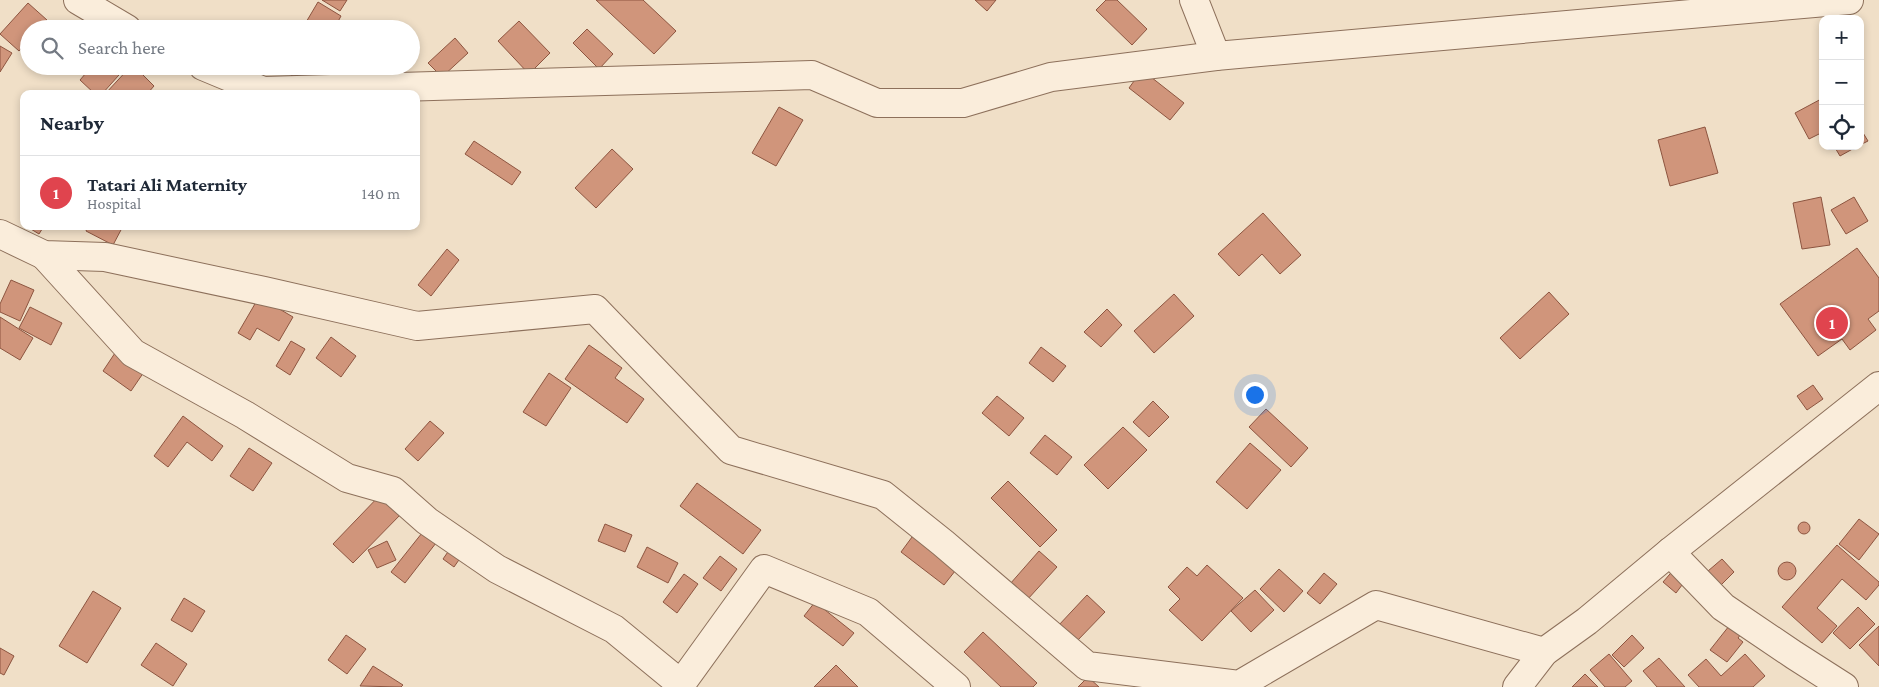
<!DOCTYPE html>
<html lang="en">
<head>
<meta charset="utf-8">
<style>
  :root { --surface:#fff; --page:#f2f2f3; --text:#1f2937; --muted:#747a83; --line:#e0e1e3; --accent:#9f2837 }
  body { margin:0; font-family:"Crimson Pro",serif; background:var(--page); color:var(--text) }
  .controls { position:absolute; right:15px; top:15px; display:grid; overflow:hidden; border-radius:10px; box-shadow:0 2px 8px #0003 }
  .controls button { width:45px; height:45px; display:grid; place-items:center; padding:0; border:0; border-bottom:1px solid var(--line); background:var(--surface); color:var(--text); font:25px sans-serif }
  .you { position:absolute; left:1254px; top:394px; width:18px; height:18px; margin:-12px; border:4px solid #fff; border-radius:50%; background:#1a73e8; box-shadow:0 0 0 8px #1a73e833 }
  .badge { display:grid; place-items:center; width:32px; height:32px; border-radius:50%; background:var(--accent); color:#fff; font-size:16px; font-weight:700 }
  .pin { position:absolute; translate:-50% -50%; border:2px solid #fff; box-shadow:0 1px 5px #0006 }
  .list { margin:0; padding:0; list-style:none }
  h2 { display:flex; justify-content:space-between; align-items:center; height:65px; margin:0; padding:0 20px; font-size:21px }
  h2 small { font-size:16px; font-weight:400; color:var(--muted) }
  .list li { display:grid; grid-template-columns:32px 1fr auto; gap:15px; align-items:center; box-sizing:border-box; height:75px; padding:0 20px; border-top:1px solid var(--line) }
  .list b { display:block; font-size:19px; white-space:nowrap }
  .list p { margin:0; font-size:16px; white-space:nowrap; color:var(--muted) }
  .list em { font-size:16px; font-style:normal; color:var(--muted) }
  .icon { flex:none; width:28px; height:28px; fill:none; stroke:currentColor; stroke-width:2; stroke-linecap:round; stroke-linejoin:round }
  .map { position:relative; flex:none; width:1879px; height:687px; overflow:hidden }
  .search { position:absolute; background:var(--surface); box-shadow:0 2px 8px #0003; left:20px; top:20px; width:400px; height:55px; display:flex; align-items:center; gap:12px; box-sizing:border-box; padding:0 18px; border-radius:28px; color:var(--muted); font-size:19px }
  .panel { position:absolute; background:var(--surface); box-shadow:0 2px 8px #0003; left:20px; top:90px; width:400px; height:140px; border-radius:10px }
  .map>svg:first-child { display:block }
  .building { fill:#d0957b; stroke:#8d5540 }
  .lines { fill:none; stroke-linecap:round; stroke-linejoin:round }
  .minor-casing { stroke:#8d705b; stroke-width:30 }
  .minor { stroke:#faeddb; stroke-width:28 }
</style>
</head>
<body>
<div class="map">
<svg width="1879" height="687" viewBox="0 0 1879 687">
  <rect width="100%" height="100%" fill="#f0dfc7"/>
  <g class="building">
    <path d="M322,0H347L340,11Z"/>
    <path d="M596,0H643L676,31L654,54Z"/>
    <path d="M975,0H996L987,11Z"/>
    <path d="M1106,0H1117L1147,29L1132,45L1096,10Z"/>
    <path d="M318,2L341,16L334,29H302Z"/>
    <path d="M28,3L47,20L39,29H29V40L19,51L0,34Z"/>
    <path d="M519,21L550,53L529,74L498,41Z"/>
    <path d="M587,29L613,54L599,69L573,43Z"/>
    <path d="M455,38L468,53L442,77L428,63Z"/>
    <path d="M0,46L12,53L0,72Z"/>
    <path d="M92,66H127L102,94H95L80,80Z"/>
    <path d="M131,66H134L154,86L147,94H105Z"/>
    <path d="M281,66H312L302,82L280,68Z"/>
    <path d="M1142,70L1184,103L1170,120L1129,88Z"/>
    <path d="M1823,98V132L1809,139L1795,113Z"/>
    <path d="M779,107L803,120L776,166L752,153Z"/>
    <path d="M1705,127L1718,173L1670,186L1658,140Z"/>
    <path d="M1860,128L1868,141L1860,145Z"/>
    <path d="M474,141L521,172L512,185L465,154Z"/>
    <path d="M1834,146H1858L1840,156Z"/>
    <path d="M612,149L633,169L596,208L575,188Z"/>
    <path d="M1821,197L1830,245L1802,249L1793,203Z"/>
    <path d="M1854,197L1868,221L1846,234L1831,210Z"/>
    <path d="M1263,213L1301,255L1280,274L1262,254L1239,276L1218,254Z"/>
    <path d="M26,226H44L39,234Z"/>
    <path d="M88,226H119L122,228L113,245L86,231Z"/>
    <path d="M1857,248L1879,278V311L1868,319L1876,330L1850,350L1842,339L1818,356L1780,304Z"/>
    <path d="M447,249L459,260L431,296L418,285Z"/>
    <path d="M11,280L34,290L20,321L0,312V304Z"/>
    <path d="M1549,292L1569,314L1520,359L1500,338Z"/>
    <path d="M1174,294L1194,316L1154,353L1134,331Z"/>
    <path d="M259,297L293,317L279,341L257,328L250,340L238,333Z"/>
    <path d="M30,307L62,323L51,345L19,328Z"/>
    <path d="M1107,309L1122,325L1101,347L1084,332Z"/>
    <path d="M0,317L33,338L20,360L0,348Z"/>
    <path d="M331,337L356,356L341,377L316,358Z"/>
    <path d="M291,341L305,349L290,375L276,366Z"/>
    <path d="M589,345L622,368L615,378L644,399L627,423L565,379Z"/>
    <path d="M1041,347L1066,366L1053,382L1029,363Z"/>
    <path d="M117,350L146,369L131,391L103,371Z"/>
    <path d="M549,373L571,388L546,426L523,412Z"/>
    <path d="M1813,385L1823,399L1807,410L1797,396Z"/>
    <path d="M997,396L1024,418L1009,436L982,413Z"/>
    <path d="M1153,401L1169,417L1149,437L1133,422Z"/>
    <path d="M1266,409L1308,448L1291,467L1249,427Z"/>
    <path d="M183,416L223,446L212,461L187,442L168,467L154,456Z"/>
    <path d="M430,421L444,433L418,461L405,449Z"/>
    <path d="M1123,427L1147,450L1108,489L1084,465Z"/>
    <path d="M1045,435L1072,457L1057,475L1030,453Z"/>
    <path d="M1250,443L1281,470L1247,509L1216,482Z"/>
    <path d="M249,448L272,463L253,491L230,476Z"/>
    <path d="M1008,481L1057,530L1040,547L991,498Z"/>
    <path d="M697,483L761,530L743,554L680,506Z"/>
    <path d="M383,492L403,512L353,563L333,544Z"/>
    <path d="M1859,519L1879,534L1859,560L1839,544Z"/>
    <circle cx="1804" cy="528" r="6"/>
    <path d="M605,524L632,535L625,552L598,541Z"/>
    <path d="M422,533L436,543L405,583L391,572Z"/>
    <path d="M915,533L959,566L944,585L901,552Z"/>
    <path d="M387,541L396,560L377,568L368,550Z"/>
    <path d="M1837,545L1879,582V585L1866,600L1842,579L1817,608L1837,626L1822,643L1782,607Z"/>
    <path d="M452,546L463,554L454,567L443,559Z"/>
    <path d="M647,547L678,563L668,583L637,567Z"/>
    <path d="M1039,551L1057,567L1027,600L1010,584Z"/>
    <path d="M720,556L737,569L721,591L703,578Z"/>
    <path d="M1722,559L1734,572L1721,585L1708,571Z"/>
    <circle cx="1787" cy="571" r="9"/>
    <path d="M1207,565L1243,598L1202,641L1169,610L1180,599L1168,587L1187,567L1197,576Z"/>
    <path d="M1676,567L1688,577L1676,593L1663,582Z"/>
    <path d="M1279,569L1303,591L1284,612L1260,589Z"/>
    <path d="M1324,573L1337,584L1320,604L1307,593Z"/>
    <path d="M684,574L698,584L677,613L663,602Z"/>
    <path d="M1255,590L1274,610L1251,632L1231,611Z"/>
    <path d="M93,591L121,608L87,663L59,646Z"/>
    <path d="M1087,595L1105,612L1076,642L1058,626Z"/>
    <path d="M184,598L205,611L192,632L171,620Z"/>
    <path d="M815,602L854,633L843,646L804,616Z"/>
    <path d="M1858,607L1875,624L1850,649L1833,633Z"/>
    <path d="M1733,621L1744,630L1738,638L1743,642L1727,662L1710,650Z"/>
    <path d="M1879,626V666L1859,645Z"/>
    <path d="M983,632L1037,683L1033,687H1001L964,652Z"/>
    <path d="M346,635L366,649L347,674L328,660Z"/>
    <path d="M1632,635L1644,648L1624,667L1612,655Z"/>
    <path d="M156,643L187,664L173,686L141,665Z"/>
    <path d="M0,648L14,656L4,675L0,673Z"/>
    <path d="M1609,654L1632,681L1625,687H1605L1590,670Z"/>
    <path d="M1745,654L1765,676L1753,687H1699L1688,675L1706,659L1721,676Z"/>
    <path d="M1659,658L1685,687H1657L1643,671Z"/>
    <path d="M836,665L858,687H814Z"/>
    <path d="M373,666L403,685L401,687L360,686Z"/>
    <path d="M1585,674L1598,687H1572Z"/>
    <path d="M1088,677L1099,687H1078Z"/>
  </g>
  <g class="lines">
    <g class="minor-casing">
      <g id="minor">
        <path d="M78,0L127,29"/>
        <path d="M1194,0L1216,56"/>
        <path d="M203,66L263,91L812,75L877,103H963L1051,77L1216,56L1849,0"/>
        <path d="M0,234L44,255L105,257L264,291L417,326L595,309L731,450L883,495L943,543L1087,666L1239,685L1376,605L1544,652"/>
        <path d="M44,255L133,353L245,415L347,478L393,491L427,521L497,569L614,629L681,684L764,569L868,612L956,687"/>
        <path d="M1670,552L1723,607L1794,655L1844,687"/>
        <path d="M1517,687L1544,652L1587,621L1670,552L1879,386"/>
      </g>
    </g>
    <use href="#minor" class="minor"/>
  </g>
</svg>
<div class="controls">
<button>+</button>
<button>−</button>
<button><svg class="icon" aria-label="locate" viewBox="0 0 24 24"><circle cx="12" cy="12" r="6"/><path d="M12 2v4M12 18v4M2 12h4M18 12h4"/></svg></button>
</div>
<div class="you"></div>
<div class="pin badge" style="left:1832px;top:323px;background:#e0444e">1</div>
<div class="search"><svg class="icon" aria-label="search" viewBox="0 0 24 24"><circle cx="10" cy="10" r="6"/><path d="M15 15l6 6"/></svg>Search here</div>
<section class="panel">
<h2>Nearby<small></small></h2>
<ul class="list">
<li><span class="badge" style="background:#e0444e">1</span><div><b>Tatari Ali Maternity</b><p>Hospital</p></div><em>140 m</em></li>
</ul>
</section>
</div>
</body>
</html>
